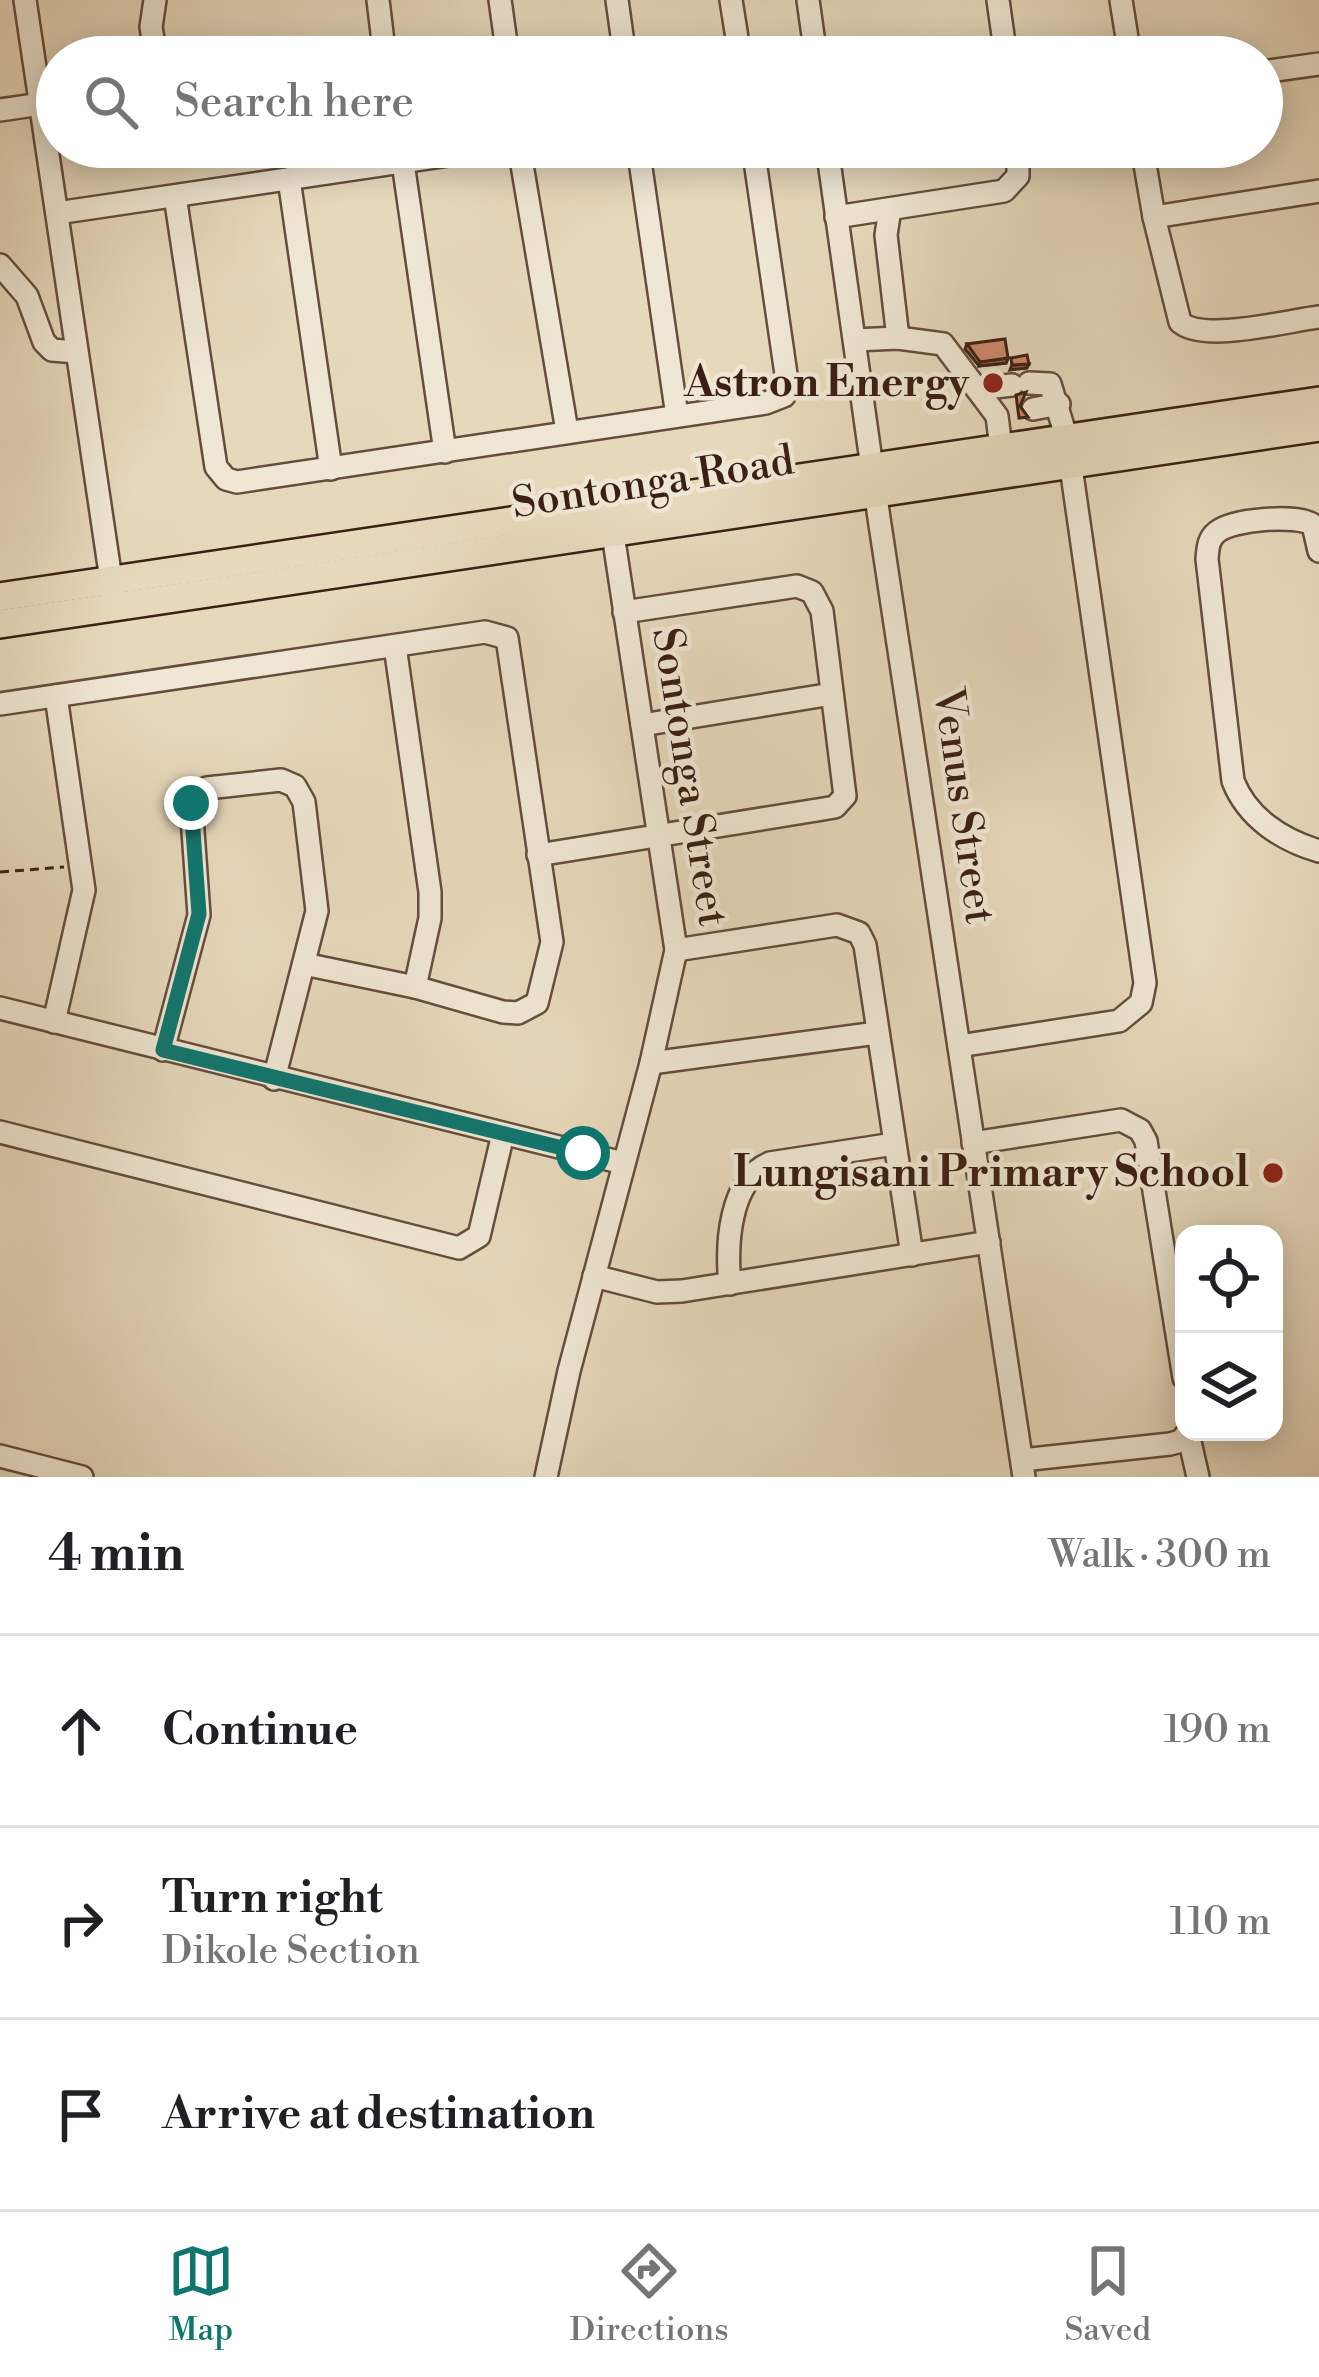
<!DOCTYPE html>
<html lang="en">
<head>
<meta charset="utf-8">
<style>
  :root { --surface:#fff; --page:#f2f2f2; --text:#202124; --muted:#757577; --line:#e0e0e0; --accent:#0f766e }
  body { margin:0; font-family:"Libre Bodoni",serif; background:var(--page); color:var(--text) }
  .controls { position:absolute; right:36px; bottom:36px; display:grid; overflow:hidden; border-radius:24px; box-shadow:0 6px 30px #0003 }
  .controls button { width:108px; height:108px; display:grid; place-items:center; padding:0; border:0; border-bottom:3px solid var(--line); background:var(--surface); color:var(--text); font:60px sans-serif }
  .stop { position:absolute; width:36px; height:36px; margin:-27px; border:9px solid #0f766e; border-radius:50%; background:#fff }
  .stop.end { background:#0f766e; border-color:#fff; box-shadow:0 3px 12px #0008 }
  .list { margin:0; padding:0; list-style:none }
  h2 { display:flex; justify-content:space-between; align-items:center; height:156px; margin:0; padding:0 48px; font-size:51px }
  h2 small { font-size:39px; font-weight:400; color:var(--muted) }
  .list li { display:grid; grid-template-columns:78px 1fr auto; gap:36px; align-items:center; box-sizing:border-box; height:192px; padding:0 48px; border-top:3px solid var(--line) }
  .list b { display:block; font-size:45px; white-space:nowrap }
  .list p { margin:0; font-size:39px; white-space:nowrap; color:var(--muted) }
  .list em { font-size:39px; font-style:normal; color:var(--muted) }
  .icon { flex:none; width:66px; height:66px; fill:none; stroke:currentColor; stroke-width:2; stroke-linecap:round; stroke-linejoin:round }
  .map { position:relative; flex:none; width:1319px; height:1477px; overflow:hidden }
  .search { position:absolute; background:var(--surface); box-shadow:0 6px 30px #0003; left:36px; right:36px; top:36px; height:132px; display:flex; align-items:center; gap:30px; box-sizing:border-box; padding:0 42px; border-radius:66px; color:var(--muted); font-size:45px }
  .sheet { height:732px; background:var(--surface) }
  nav { display:flex; justify-content:space-around; align-items:center; box-sizing:border-box; height:168px; border-top:3px solid var(--line); background:var(--surface); font-size:33px; color:var(--muted) }
  nav a { display:grid; justify-items:center; gap:6px }
  nav .on { color:var(--accent) }
  .map>svg:first-child { display:block }
  .lines { fill:none; stroke-linecap:round; stroke-linejoin:round }
  .minor-casing { stroke:#654d3d; stroke-width:26 }
  .major-casing { stroke:#3a1f13; stroke-width:32 }
  .path { stroke:#3a1f13; stroke-width:3; stroke-dasharray:9 6; stroke-linecap:butt }
  .minor { stroke:#efe6d3; stroke-width:21 }
  .major { stroke:#e6d8bb; stroke-width:27 }
  .wall { fill:#b1765f; stroke:#3a1f13; stroke-width:3 }
  .shaded-wall { fill:#90604e; stroke:#3a1f13; stroke-width:3 }
  .building { fill:#ce896f; stroke:#3a1f13; stroke-width:3 }
  .route { stroke:#0f766e; stroke-width:15 }
  .poi-dot { fill:#8f2418; stroke:#efe6d3; stroke-width:4.5 }
  .labels { text-anchor:middle; dominant-baseline:central; stroke-width:9; stroke-linejoin:round; paint-order:stroke }
  .poi-label { font-size:42px; font-weight:bold; fill:#3a1f13; stroke:#efe6d3; text-anchor:end }
  .street-label { font-size:42px; fill:#3a1f13; stroke:#efe6d3 }
</style>
</head>
<body>
<div class="map">
<svg width="1319" height="1477" viewBox="0 0 1319 1477">
  <rect width="100%" height="100%" fill="#e6d8bb"/>
  <filter id="stains"><feTurbulence type="fractalNoise" baseFrequency=".00167" numOctaves="4"/><feColorMatrix values="0 0 0 0 .2 0 0 0 0 .09 0 0 0 0 .02 0 0 0 .5 -.17"/></filter>
  <radialGradient id="worn" r=".72"><stop offset=".6" stop-color="#630" stop-opacity="0"/><stop offset="1" stop-color="#630" stop-opacity=".3"/></radialGradient>
  <g class="lines">
    <g class="minor-casing">
      <g id="minor">
        <path d="M25,0L113,593"/>
        <path d="M155,0L151,27L156,57"/>
        <path d="M500,0L508,57"/>
        <path d="M617,0L625,57"/>
        <path d="M731,0L740,57"/>
        <path d="M808,0L816,57"/>
        <path d="M998,0L1006,57"/>
        <path d="M1121,0L1130,57"/>
        <path d="M336,57L384,50L378,0"/>
        <path d="M1262,72L1319,64"/>
        <path d="M0,110L41,104"/>
        <path d="M519,147L567,431"/>
        <path d="M638,147L677,416"/>
        <path d="M827,147L879,518L1024,1477"/>
        <path d="M1142,147L1154,217L1180,322C1203,343 1286,321 1319,317"/>
        <path d="M401,149L445,452"/>
        <path d="M289,179L331,469"/>
        <path d="M175,196L216,467L226,479L237,482L766,403L784,396L787,381L753,147"/>
        <path d="M890,209L886,235L898,338"/>
        <path d="M57,213L503,147"/>
        <path d="M836,217L1004,191L1018,176V147"/>
        <path d="M1154,217L1319,191"/>
        <path d="M0,265L27,296L44,342L52,350L76,352"/>
        <path d="M855,340L898,338L943,344L997,416L1001,448"/>
        <path d="M977,389L1012,385"/>
        <path d="M1033,409L1059,404"/>
        <path d="M1319,551L1313,525C1297,514 1233,519 1217,532C1208,539 1208,548 1207,559L1233,781C1247,817 1281,840 1319,851"/>
        <path d="M395,646L430,892V918L415,987"/>
        <path d="M0,704L485,632L507,638L552,942L537,1003L518,1013L503,1012L415,987L304,964"/>
        <path d="M642,725L832,694"/>
        <path d="M538,855L823,809L835,807L845,796L822,611L812,592L797,586L624,612"/>
        <path d="M676,950L837,925L859,933L865,945L912,1255"/>
        <path d="M0,1008L623,1163"/>
        <path d="M54,1022L84,890L56,696"/>
        <path d="M959,1046L1119,1021L1141,1003L1145,983L1067,439L1050,384L1029,383"/>
        <path d="M163,1050L199,915L191,803L207,788L281,780L295,786L304,802L317,911L274,1079"/>
        <path d="M651,1063L877,1033"/>
        <path d="M0,1132L459,1248L479,1236L503,1134"/>
        <path d="M973,1143L1121,1120L1140,1130L1146,1141L1184,1378"/>
        <path d="M594,1276L657,1292L682,1291L989,1242"/>
        <path d="M730,1284C726,1245 729,1180 770,1163L894,1144"/>
        <path d="M1188,1433L1198,1477"/>
        <path d="M0,1456L82,1477"/>
        <path d="M1022,1460L1170,1444L1181,1441L1188,1432"/>
        <path d="M546,1477L569,1371L651,1063L676,950L611,521"/>
      </g>
    </g>
    <g class="major-casing">
      <g id="major">
        <path d="M0,597L1319,401"/>
        <path d="M0,624L1319,427"/>
      </g>
    </g>
    <path class="path" d="M0,872L64,867"/>
    <use href="#minor" class="minor"/>
    <use href="#major" class="major"/>
  </g>
  <path class="wall" d="M967,344L1008,358L1006,363L979,366L965,349Z"/>
  <g class="shaded-wall">
    <path d="M1008,358L1006,363L979,366L980,362Z"/>
    <path d="M1029,364L1027,368L1010,370L1012,365Z"/>
  </g>
  <g class="building">
    <path d="M1005,339L1008,358L980,362L967,344Z"/>
    <path d="M1027,355L1029,364L1012,365L1011,358Z"/>
    <path d="M1026,392L1020,406L1028,417L1019,418L1016,395Z"/>
  </g>
  <g class="lines">
    <path class="route" d="M191,803L199,914L163,1050L583,1153"/>
  </g>
  <g class="poi-dot">
    <circle cx="993" cy="383" r="12"/>
    <circle cx="1273" cy="1173" r="12"/>
  </g>
  <g class="labels">
    <g class="poi-label">
      <text x="969" y="383">Astron Energy</text>
      <text x="1249" y="1173">Lungisani Primary School</text>
    </g>
    <g class="street-label">
      <text transform="translate(653 483) rotate(-9)">Sontonga Road</text>
      <text transform="translate(689 777) rotate(81)">Sontonga Street</text>
      <text transform="translate(963 806) rotate(82)">Venus Street</text>
    </g>
  </g>
  <rect width="100%" height="100%" filter="url(#stains)"/>
  <rect width="100%" height="100%" fill="url(#worn)"/>
</svg>
<div class="controls">
<button><svg class="icon" aria-label="locate" viewBox="0 0 24 24"><circle cx="12" cy="12" r="6"/><path d="M12 2v4M12 18v4M2 12h4M18 12h4"/></svg></button>
<button><svg class="icon" aria-label="layers" viewBox="0 0 24 24"><path d="M12 4l9 5-9 5-9-5zM3 14l9 5 9-5"/></svg></button>
</div>
<div class="stop" style="left:583px;top:1153px"></div>
<div class="stop end" style="left:191px;top:803px"></div>
<div class="search"><svg class="icon" aria-label="search" viewBox="0 0 24 24"><circle cx="10" cy="10" r="6"/><path d="M15 15l6 6"/></svg>Search here</div>
</div>
<section class="sheet">
<h2>4 min<small>Walk · 300 m</small></h2>
<ul class="list">
<li><svg class="icon" aria-label="ahead" viewBox="0 0 24 24"><path d="M12 20V5M6 11l6-6 6 6"/></svg><div><b>Continue</b></div><em>190 m</em></li>
<li><svg class="icon" aria-label="right" viewBox="0 0 24 24"><path d="M7 20v-9h11M14 6l5 5-5 5"/></svg><div><b>Turn right</b><p>Dikole Section</p></div><em>110 m</em></li>
<li><svg class="icon" aria-label="arrive" viewBox="0 0 24 24"><path d="M6 21V4h12l-3 4 3 4H6"/></svg><div><b>Arrive at destination</b></div></li>
</ul>
</section>
<nav>
<a class="on"><svg class="icon" aria-label="map" viewBox="0 0 24 24"><path d="M3 6l6-2 6 2 6-2v14l-6 2-6-2-6 2zM9 4v14M15 6v14"/></svg>Map</a>
<a><svg class="icon" aria-label="directions" viewBox="0 0 24 24"><path d="M12 3l9 9-9 9-9-9zM9 14v-3h6M13 9l2 2-2 2"/></svg>Directions</a>
<a><svg class="icon" aria-label="saved" viewBox="0 0 24 24"><path d="M7 4h10v16l-5-4-5 4z"/></svg>Saved</a>
</nav>
</body>
</html>
